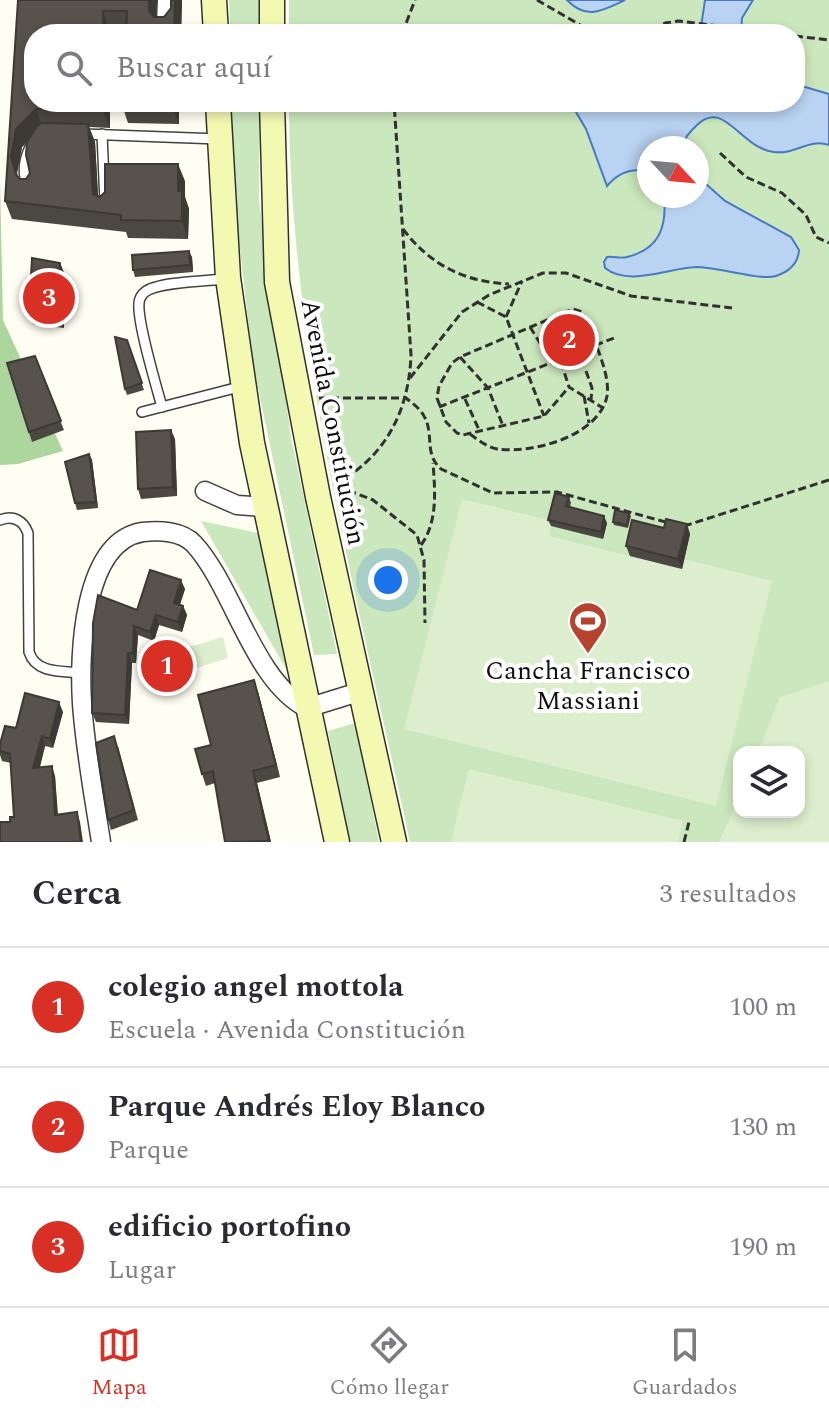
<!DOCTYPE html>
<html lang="es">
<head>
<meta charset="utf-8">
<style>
  :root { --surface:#fff; --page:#f2f2f3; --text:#2b2b33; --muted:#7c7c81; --line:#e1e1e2; --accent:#d93025 }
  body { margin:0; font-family:Spectral,serif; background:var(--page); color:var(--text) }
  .controls { position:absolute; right:24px; bottom:24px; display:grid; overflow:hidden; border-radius:16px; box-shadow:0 4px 12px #0003 }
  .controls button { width:72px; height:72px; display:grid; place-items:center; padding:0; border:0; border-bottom:2px solid var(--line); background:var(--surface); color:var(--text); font:40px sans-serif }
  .compass { position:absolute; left:637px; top:136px; width:72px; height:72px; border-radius:50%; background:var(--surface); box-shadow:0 4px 12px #0003; rotate:116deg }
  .you { position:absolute; left:388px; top:580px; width:28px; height:28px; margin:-20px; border:6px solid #fff; border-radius:50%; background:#1a73e8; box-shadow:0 0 0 12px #1a73e833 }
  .badge { display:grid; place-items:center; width:52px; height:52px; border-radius:50%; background:var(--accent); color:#fff; font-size:26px; font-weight:700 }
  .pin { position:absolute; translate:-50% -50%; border:4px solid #fff; box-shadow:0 2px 8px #0006 }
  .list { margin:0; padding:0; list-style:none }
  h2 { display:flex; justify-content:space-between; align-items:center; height:104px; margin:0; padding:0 32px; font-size:34px }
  h2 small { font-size:26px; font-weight:400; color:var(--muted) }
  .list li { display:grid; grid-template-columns:52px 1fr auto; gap:24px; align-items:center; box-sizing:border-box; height:120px; padding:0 32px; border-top:2px solid var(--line) }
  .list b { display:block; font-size:30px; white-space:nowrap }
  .list p { margin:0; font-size:26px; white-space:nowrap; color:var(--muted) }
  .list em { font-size:26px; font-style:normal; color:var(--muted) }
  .icon { flex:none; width:44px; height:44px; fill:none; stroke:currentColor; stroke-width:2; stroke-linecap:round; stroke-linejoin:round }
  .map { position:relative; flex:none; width:829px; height:842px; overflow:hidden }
  .search { position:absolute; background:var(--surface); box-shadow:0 4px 12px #0003; left:24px; right:24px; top:24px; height:88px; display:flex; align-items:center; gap:20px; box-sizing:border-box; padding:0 28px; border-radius:32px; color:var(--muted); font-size:30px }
  .sheet { height:464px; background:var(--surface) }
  nav { display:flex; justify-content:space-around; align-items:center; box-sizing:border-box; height:112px; border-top:2px solid var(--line); background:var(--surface); font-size:22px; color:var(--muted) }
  nav a { display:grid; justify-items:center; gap:4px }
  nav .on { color:var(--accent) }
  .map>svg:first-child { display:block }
  .green { fill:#cbe7bd; fill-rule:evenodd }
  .forest { fill:#add69e }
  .pitch { fill:#ddeece }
  .water { fill:#bad3f2; stroke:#467ac4; stroke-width:2 }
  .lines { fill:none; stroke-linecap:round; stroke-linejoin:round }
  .service-casing { stroke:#424242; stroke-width:12 }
  .minor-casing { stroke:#424242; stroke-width:21 }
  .secondary-casing { stroke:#313131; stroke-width:27 }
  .path { stroke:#313131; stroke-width:3; stroke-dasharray:8 4; stroke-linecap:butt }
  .service { stroke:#fff; stroke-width:9 }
  .minor { stroke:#fff; stroke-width:18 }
  .secondary { stroke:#f4f9b2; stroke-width:24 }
  .wall { fill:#4b4741; fill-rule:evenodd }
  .shaded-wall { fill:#3d3935 }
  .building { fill:#57524c; stroke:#3d3935; stroke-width:2 }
  .labels { text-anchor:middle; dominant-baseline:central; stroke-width:8; stroke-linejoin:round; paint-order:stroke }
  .street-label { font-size:26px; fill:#0f0f0f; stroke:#fff }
  .poi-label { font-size:26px; fill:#0f0f0f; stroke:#fff }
</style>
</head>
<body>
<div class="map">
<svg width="829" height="842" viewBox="0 0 829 842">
  <rect width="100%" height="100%" fill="#fefef2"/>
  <g class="green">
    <path d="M229,0H259V34H230Z"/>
    <path d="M289,0H829V842H410C358,599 290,352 289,102H795V34H289ZM649,148H697V196H649ZM739,752H799V812H739Z"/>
    <path d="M231,102H259V200L291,437L337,654L314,655L253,364L233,188Z"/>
    <path d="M201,521L258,533L289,674Z"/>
    <path d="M355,723L379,842H350L328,731Z"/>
  </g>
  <path class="forest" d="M0,180L3,320L63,451L18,464L0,465Z"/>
  <g class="pitch">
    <path d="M462,499L552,521L549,536L681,569L684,559L772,581L716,806L404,729Z"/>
    <path d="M223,637L228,658L177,674L172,652Z"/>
    <path d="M829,681V842H719L739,798V812H799V752H758L780,697Z"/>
    <path d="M469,769L683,821L678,842H451Z"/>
  </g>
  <g class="water">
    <path d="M567,0H625C603,10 587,21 567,0Z"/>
    <path d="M705,0H753L742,18L741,34H700Z"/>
    <path d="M795,84L829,94V145C809,138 795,155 774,152C739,148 724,96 695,127C688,134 684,138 683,148H649V172C632,167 618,173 607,186L586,129L570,102H795Z"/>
    <path d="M697,176L725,201L791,237L799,250C798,264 788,272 776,276C761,281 718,267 696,267C668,268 629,287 605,268L604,262L607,257C614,256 620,259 627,257C660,249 667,226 664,196H697Z"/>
  </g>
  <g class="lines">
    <g class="service-casing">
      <g id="service">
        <path d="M83,134L219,139"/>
        <path d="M102,134L105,203"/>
        <path d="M29,190C22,174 23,162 30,147"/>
        <path d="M162,407C156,385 137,322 139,303C139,299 142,294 145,292C157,282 207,281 225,279"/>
        <path d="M142,412L243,386"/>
        <path d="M0,520C13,515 23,520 28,533L29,652C36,674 62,671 82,673"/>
      </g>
    </g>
    <g class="minor-casing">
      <g id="minor">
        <path d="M166,24L167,0"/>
        <path d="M205,491L237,505L265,507"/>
        <path d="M101,842C94,796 85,749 82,703C79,657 82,541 143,532C159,530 182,531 194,544C233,586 254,682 307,708L362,691"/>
      </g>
    </g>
    <g class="secondary-casing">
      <g id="secondary">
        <path d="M214,0L216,34"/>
        <path d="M272,0V34"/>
        <path d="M218,102L228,278L252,443L337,842"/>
        <path d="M272,102L277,282L318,497L394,842"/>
      </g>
    </g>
    <g class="path">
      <path d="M537,0L596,34"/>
      <path d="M653,30L665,23L679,21L782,34"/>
      <path d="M402,34L415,0"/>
      <path d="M795,36L829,40"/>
      <path d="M720,153L746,177L782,193L806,215L816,237L829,243"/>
      <path d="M403,229C430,265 465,282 509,284"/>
      <path d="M477,302L506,317L544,416"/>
      <path d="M560,314V359L569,387L603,408"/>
      <path d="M506,317L522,281"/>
      <path d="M530,327L540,343L559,351"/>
      <path d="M460,357L488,388L503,426"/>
      <path d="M586,371L592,388L591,400"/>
      <path d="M410,378L462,312L489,295L543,273H566L631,296L732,308"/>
      <path d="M584,396L589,423"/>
      <path d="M319,398H406C413,404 421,409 425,418C434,436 424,454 441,469L493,493L557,492L669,523"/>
      <path d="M465,399L480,432"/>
      <path d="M439,407L614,338"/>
      <path d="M470,434C478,440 487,447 497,449C533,454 599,436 607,396C611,373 591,334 582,312L573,309L460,357L452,363L439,386L437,398L446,422L457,433L463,435L544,416L569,387"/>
      <path d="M335,484C385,458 409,411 411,355L394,102"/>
      <path d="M336,492L355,493L373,500L417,535L424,560L425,623"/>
      <path d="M684,526L829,480"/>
      <path d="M421,545C438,522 435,490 433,463"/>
      <path d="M684,842L689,822"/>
    </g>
    <use href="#service" class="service"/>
    <use href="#minor" class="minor"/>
    <use href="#secondary" class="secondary"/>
  </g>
  <g class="wall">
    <path d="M18,0H157L156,17H164L171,8V0H182L181,34H126V29L109,28L34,102H110V128L89,127L95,142L98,196L185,181V197L189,209L188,239L128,238L126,232L12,219L5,201ZM27,142L30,173L26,179H20L18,177L17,173L22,147Z"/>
    <path d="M122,102H179V124L128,123L122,105Z"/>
    <path d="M192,257L193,272L135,277L133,270Z"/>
    <path d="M60,263L64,273V328L33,324L29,314Z"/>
    <path d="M127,340L144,390L127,395L125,389Z"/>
    <path d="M35,356L64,430L32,442L7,363Z"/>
    <path d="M175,439L177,496L141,499L138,489Z"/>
    <path d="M89,454L92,460L98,508L77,510L75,503Z"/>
    <path d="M569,497L571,503L570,507L607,523L603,539L551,526L548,520Z"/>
    <path d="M629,513L631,516L628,528L614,525L613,522Z"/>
    <path d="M664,528L690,534L682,569L630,556L626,546Z"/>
    <path d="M185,589L180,605L183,606L187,615L182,632L159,625L154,641L138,635L136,663H132L129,724L96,722L92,713L137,610Z"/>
    <path d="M258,692L280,777L257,783L271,842H225L215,783L206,786L202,774L211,745Z"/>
    <path d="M63,712L53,748L45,746L40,767L55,776L58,814L80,822H10L14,817L11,763L2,761L0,755V744L16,728Z"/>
    <path d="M118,746L138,820L111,830L108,820Z"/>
  </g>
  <g class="shaded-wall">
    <path d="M149,0H157L155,29L149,11Z"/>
    <path d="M175,0H182L181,34H174Z"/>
    <path d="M103,11L109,28V34H103Z"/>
    <path d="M103,102H110V128L103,110Z"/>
    <path d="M173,102H179V124L172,106Z"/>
    <path d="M36,109L42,126L22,147L17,173L22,193L11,156L16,129Z"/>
    <path d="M88,124L95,142L99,212L93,194Z"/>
    <path d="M178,164L185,181V197L189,209L188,239L182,221L178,191Z"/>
    <path d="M189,251L192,257L193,272L190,265Z"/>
    <path d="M60,263L64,273V328L60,319Z"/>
    <path d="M171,430L175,439L177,496L173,487Z"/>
    <path d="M89,454L92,460L98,508L96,502Z"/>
    <path d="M604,516L607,523L603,539L601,532Z"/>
    <path d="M687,524L690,534L682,569L678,559Z"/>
    <path d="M181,580L185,589L177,612L174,603Z"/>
    <path d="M183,606L187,615L182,632L178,622Z"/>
    <path d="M156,615L159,625L154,641L150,632Z"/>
    <path d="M134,626L138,635L136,663L133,653Z"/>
    <path d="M128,653L132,663L129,724L125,715Z"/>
    <path d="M254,680L258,692L280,777L276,765Z"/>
    <path d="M59,702L63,712L53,748L50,739Z"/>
    <path d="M42,736L45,746L37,777L33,768Z"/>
    <path d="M52,766L55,776L58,825L55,815Z"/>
    <path d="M253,771L257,783L271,842L269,841Z"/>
    <path d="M77,812L80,822L83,842H81Z"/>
  </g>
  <g class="building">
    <path d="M18,0H149V11L154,17H164L171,8V0H175L174,34H126L127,11H103V34H34V102H103V110L36,109L16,129L11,156L16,175L20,179H26L30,173L26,155L27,142L37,126L42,123L88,124L93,194L100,197L105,192V164H178V191H182V221L121,220V215L5,201Z"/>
    <path d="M122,102H173L172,106L122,105Z"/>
    <path d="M189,251L190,265L133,270L132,255Z"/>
    <path d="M32,258L60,263V319L29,314Z"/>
    <path d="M115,337L127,340L142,383L125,389Z"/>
    <path d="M35,356L61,421L29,432L7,363Z"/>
    <path d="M171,430L173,487L138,489L136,432Z"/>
    <path d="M89,454L96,502L75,503L65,462Z"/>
    <path d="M555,493L569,497L566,506L604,516L601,532L548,520Z"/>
    <path d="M615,510L629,513L627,525L613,522Z"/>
    <path d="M666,519L687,524L678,559L626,546L632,520L664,528Z"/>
    <path d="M150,570L181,580L174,603L183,606L178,622L156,615L150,632L134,626L133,653H128L125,715L92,713L93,623L98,595L137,610Z"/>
    <path d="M254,680L276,765L253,771L269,841L225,842L213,771L202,774L195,749L211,745L198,695Z"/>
    <path d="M25,693L59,702L50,739L42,736L33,768L52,766L55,815L77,812L81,842H0V822H10V817H14L10,754L0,751V744L5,726L16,728Z"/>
    <path d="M114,736L134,810L108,820L96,743Z"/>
  </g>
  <defs>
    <g id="stadium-pin" transform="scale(2)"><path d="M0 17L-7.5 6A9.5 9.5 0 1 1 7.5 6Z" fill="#b64330" stroke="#fff"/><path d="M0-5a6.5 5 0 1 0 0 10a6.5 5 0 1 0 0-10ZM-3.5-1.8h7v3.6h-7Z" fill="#fff"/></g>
  </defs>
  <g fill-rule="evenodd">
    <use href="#stadium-pin" x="588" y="621"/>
  </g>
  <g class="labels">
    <g class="street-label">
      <text transform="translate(333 422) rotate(79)">Avenida Constitución</text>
    </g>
    <g class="poi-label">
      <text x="588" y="671">Cancha Francisco<tspan x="588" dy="30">Massiani</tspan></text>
    </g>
  </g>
</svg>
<div class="controls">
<button><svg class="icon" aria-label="layers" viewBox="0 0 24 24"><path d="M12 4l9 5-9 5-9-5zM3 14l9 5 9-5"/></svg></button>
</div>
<svg class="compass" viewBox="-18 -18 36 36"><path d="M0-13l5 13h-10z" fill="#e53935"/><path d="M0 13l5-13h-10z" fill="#7c7c81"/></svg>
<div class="you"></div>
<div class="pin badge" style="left:167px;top:666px">1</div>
<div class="pin badge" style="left:569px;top:340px">2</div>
<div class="pin badge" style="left:49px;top:298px">3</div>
<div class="search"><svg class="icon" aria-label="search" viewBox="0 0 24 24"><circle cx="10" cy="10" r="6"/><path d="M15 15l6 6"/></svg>Buscar aquí</div>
</div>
<section class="sheet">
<h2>Cerca<small>3 resultados</small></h2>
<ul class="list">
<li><span class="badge">1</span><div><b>colegio angel mottola</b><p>Escuela · Avenida Constitución</p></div><em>100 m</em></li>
<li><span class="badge">2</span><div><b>Parque Andrés Eloy Blanco</b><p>Parque</p></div><em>130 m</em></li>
<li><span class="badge">3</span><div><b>edificio portofino</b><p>Lugar</p></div><em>190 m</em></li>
</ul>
</section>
<nav>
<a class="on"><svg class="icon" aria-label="map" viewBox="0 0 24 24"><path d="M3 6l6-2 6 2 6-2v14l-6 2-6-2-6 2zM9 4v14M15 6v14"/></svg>Mapa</a>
<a><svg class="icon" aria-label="directions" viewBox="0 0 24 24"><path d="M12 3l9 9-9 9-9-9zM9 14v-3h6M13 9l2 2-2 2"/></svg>Cómo llegar</a>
<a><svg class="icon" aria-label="saved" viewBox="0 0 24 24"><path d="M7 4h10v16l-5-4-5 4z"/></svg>Guardados</a>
</nav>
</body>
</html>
